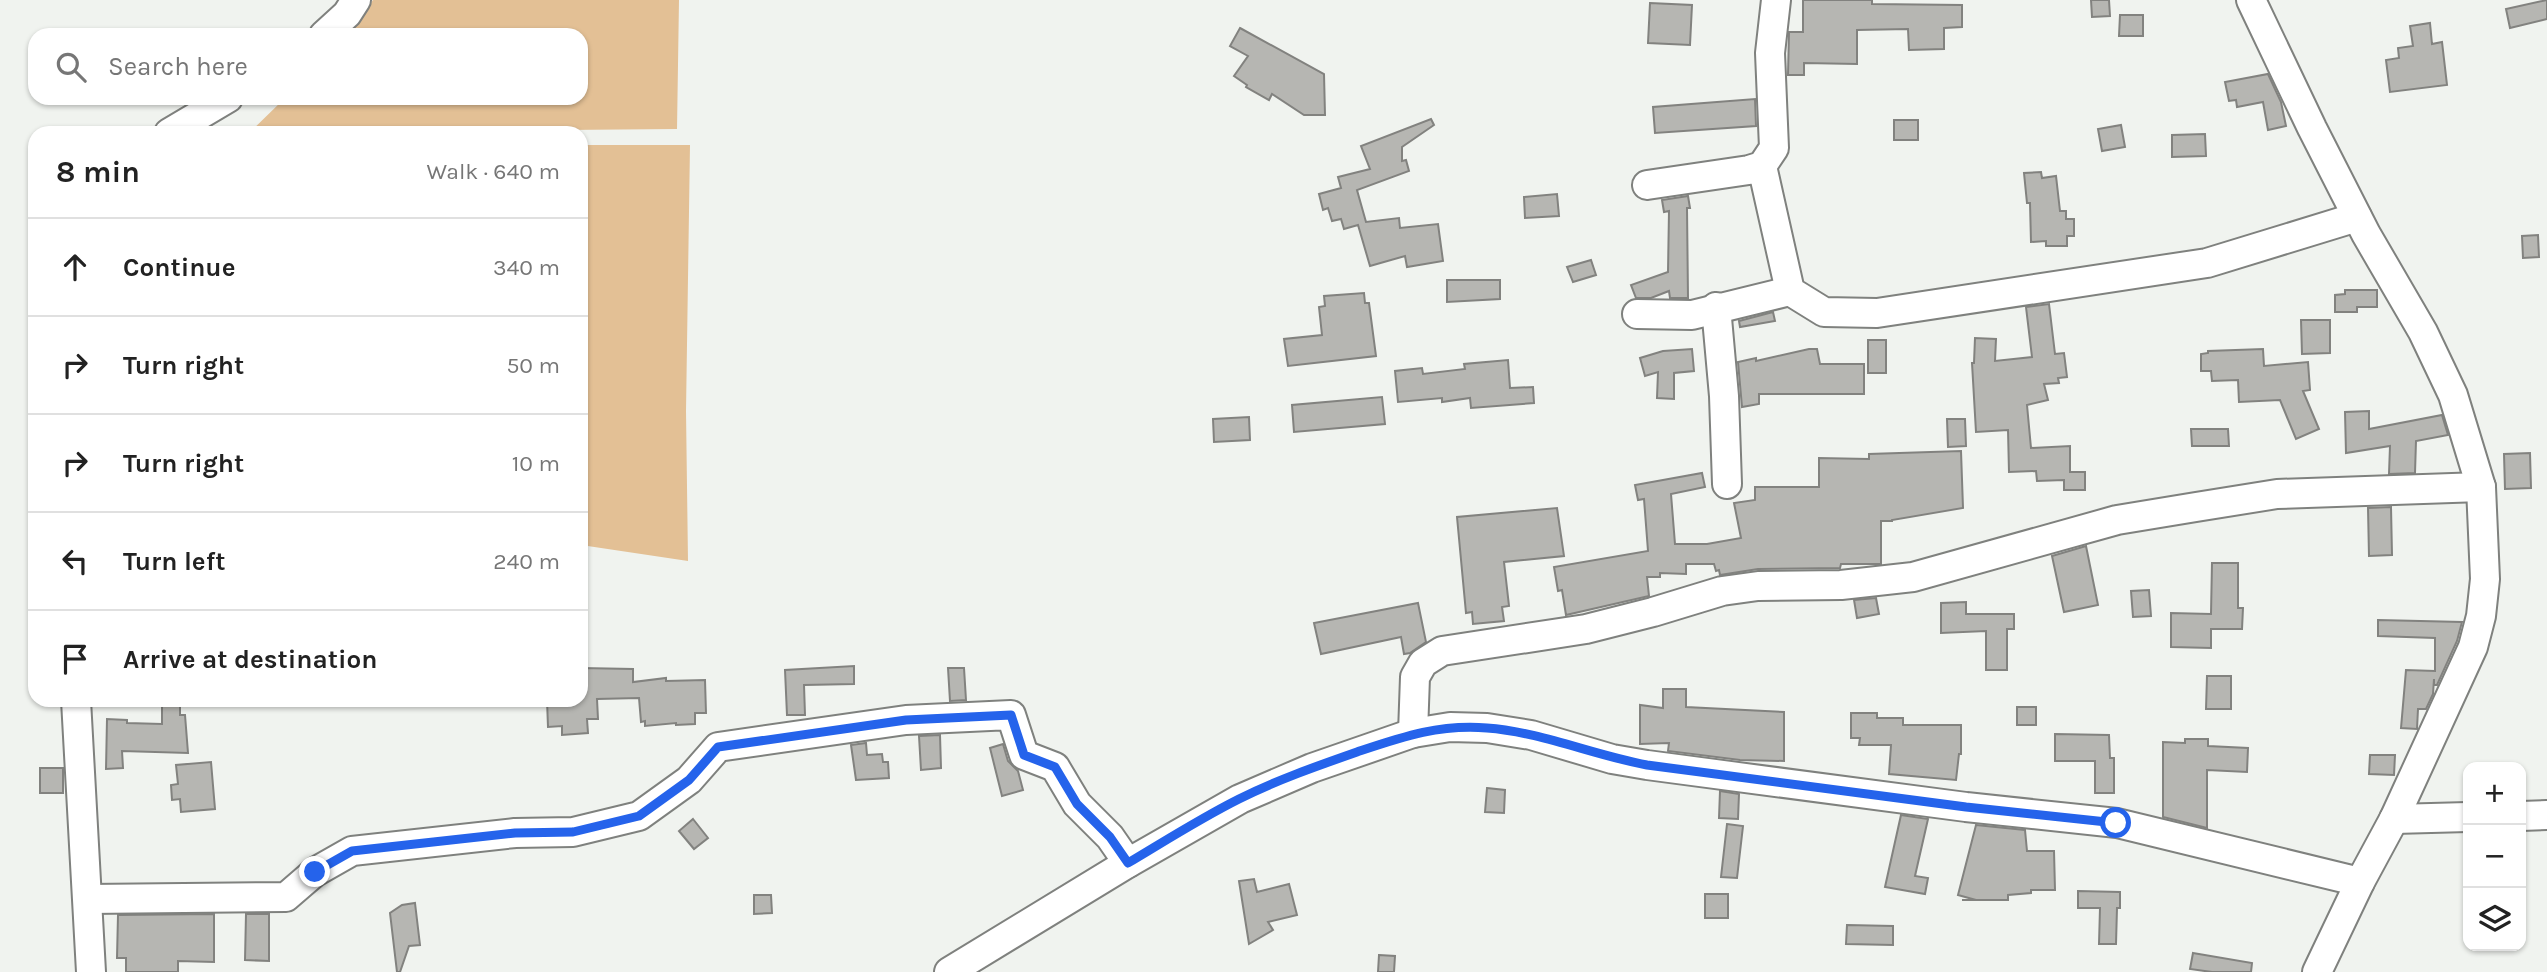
<!DOCTYPE html>
<html lang="en">
<head>
<meta charset="utf-8">
<style>
  :root { --surface:#fff; --page:#f2f2f2; --text:#222; --muted:#767676; --line:#e0e0e0 }
  body { margin:0; font-family:Karla,sans-serif; background:var(--page); color:var(--text) }
  .controls { position:absolute; right:21px; bottom:21px; display:grid; overflow:hidden; border-radius:14px; box-shadow:0 2px 5px #0004 }
  .controls button { width:63px; height:63px; display:grid; place-items:center; padding:0; border:0; border-bottom:2px solid var(--line); background:var(--surface); color:var(--text); font:35px sans-serif }
  .stop { position:absolute; width:21px; height:21px; margin:-16px; border:5px solid #2563eb; border-radius:50%; background:#fff }
  .stop.end { background:#2563eb; border-color:#fff; box-shadow:0 2px 7px #0008 }
  .list { margin:0; padding:0; list-style:none }
  h2 { display:flex; justify-content:space-between; align-items:center; height:91px; margin:0; padding:0 28px; font-size:30px }
  h2 small { font-size:23px; font-weight:400; color:var(--muted) }
  .list li { display:grid; grid-template-columns:46px 1fr auto; gap:21px; align-items:center; box-sizing:border-box; height:98px; padding:0 28px; border-top:2px solid var(--line) }
  .list b { display:block; font-size:26px; white-space:nowrap }
  .list em { font-size:23px; font-style:normal; color:var(--muted) }
  .icon { flex:none; width:38px; height:38px; fill:none; stroke:currentColor; stroke-width:2; stroke-linecap:round; stroke-linejoin:round }
  .map { position:relative; flex:none; width:2547px; height:972px; overflow:hidden }
  .search { position:absolute; background:var(--surface); box-shadow:0 2px 5px #0004; left:28px; top:28px; width:560px; height:77px; display:flex; align-items:center; gap:18px; box-sizing:border-box; padding:0 24px; border-radius:21px; color:var(--muted); font-size:26px }
  .panel { position:absolute; background:var(--surface); box-shadow:0 2px 5px #0004; left:28px; top:126px; width:560px; height:581px; border-radius:21px }
  .map>svg:first-child { display:block }
  .green { fill:#e3c095 }
  .building { fill:#b6b6b2; stroke:#82827f; stroke-width:2 }
  .lines { fill:none; stroke-linecap:round; stroke-linejoin:round }
  .minor-casing { stroke:#7f817e; stroke-width:32 }
  .minor { stroke:#fff; stroke-width:28 }
  .route { stroke:#2563eb; stroke-width:9 }
</style>
</head>
<body>
<div class="map">
<svg width="2547" height="972" viewBox="0 0 2547 972">
  <rect width="100%" height="100%" fill="#f0f3ef"/>
  <g class="green">
    <path d="M373,0H679L677,129L249,133L285,98H581V35H347Z"/>
    <path d="M581,145H690L686,411L688,561L581,545Z"/>
  </g>
  <g class="building">
    <path d="M1803,0H1872V4L1962,5V27L1944,28V49L1909,50L1908,29L1857,30V64L1804,63V75H1788L1789,32H1803Z"/>
    <path d="M2091,0H2109L2110,16L2092,17Z"/>
    <path d="M2547,0V19L2510,28L2506,9Z"/>
    <path d="M1650,3L1692,5L1690,45L1648,43Z"/>
    <path d="M2120,15H2143V36H2119Z"/>
    <path d="M2430,23L2432,44L2442,42L2447,85L2390,92L2386,60L2399,58L2398,48L2413,46L2410,26Z"/>
    <path d="M1240,28L1324,74L1325,115H1304L1272,94L1269,100L1246,87L1247,85L1234,76L1248,56L1230,46Z"/>
    <path d="M2268,74L2281,102L2286,126L2268,130L2263,102L2237,107L2236,100L2229,101L2225,82Z"/>
    <path d="M1755,99L1756,126L1655,133L1653,107Z"/>
    <path d="M1431,119L1434,125L1402,147V161L1406,160L1409,171L1357,190L1366,222L1399,218L1400,228L1438,224L1443,261L1407,267L1405,256L1370,266L1358,225L1344,229L1341,219L1332,221L1328,208L1323,210L1319,194L1341,188L1338,177L1370,169L1361,146Z"/>
    <rect x="1894" y="120" width="24" height="20"/>
    <path d="M2121,125L2125,147L2102,151L2098,129Z"/>
    <path d="M2205,134L2206,156L2172,157V135Z"/>
    <path d="M2041,172L2042,178L2056,176L2060,211H2066V219H2074V236H2067V246H2046V241L2031,242L2030,203H2027L2024,173Z"/>
    <path d="M1557,194L1559,216L1525,218L1524,197Z"/>
    <path d="M1688,196L1690,208H1687L1688,298H1670L1669,291L1651,298H1636L1631,285L1668,272L1669,211L1664,212L1662,200Z"/>
    <path d="M2538,235L2539,257L2523,258L2522,236Z"/>
    <path d="M1591,260L1596,275L1573,282L1567,267Z"/>
    <path d="M1447,280H1500V299L1447,302Z"/>
    <path d="M2345,290H2377V307H2357V312H2335V295L2345,294Z"/>
    <path d="M1364,293L1365,303H1369L1376,356L1288,366L1284,339L1322,335L1319,307L1325,306L1324,296Z"/>
    <path d="M2049,304L2055,354L2064,353L2067,377L2058,378L2059,383L2044,384L2048,400L2027,405L2031,448L2070,446V472H2085V490H2064V480L2037,481L2036,471L2009,472L2008,430L1976,432L1972,363H1974L1975,338L1996,339L1995,361L2032,357L2026,307Z"/>
    <path d="M1773,312L1775,321L1740,327L1739,321Z"/>
    <path d="M2301,320H2330V353L2302,354Z"/>
    <rect x="1868" y="340" width="18" height="33"/>
    <path d="M1692,349L1694,371L1674,373V399L1657,398L1658,372L1645,376L1640,358L1663,351Z"/>
    <path d="M1809,349H1817L1820,364H1864V394H1759V404L1742,407L1738,362L1756,358V361Z"/>
    <path d="M2263,349L2264,366L2308,362L2310,390L2303,391L2319,429L2296,439L2280,400L2239,402L2238,380L2212,381L2211,371H2201V354L2208,353V351Z"/>
    <path d="M1508,360L1510,388L1533,387L1534,403L1471,408L1470,398L1442,402V398L1398,402L1395,371L1422,368L1423,374L1465,369L1464,364Z"/>
    <path d="M1382,397L1385,424L1294,432L1292,405Z"/>
    <path d="M2369,411V429L2442,415L2448,435L2416,441L2415,473L2389,474L2390,446L2346,453L2345,412Z"/>
    <path d="M1249,417L1250,440L1214,442L1213,419Z"/>
    <path d="M1947,419H1965L1966,446L1948,447Z"/>
    <path d="M2191,429H2228L2229,446H2192Z"/>
    <path d="M1961,451L1963,508L1892,520V521H1881V564H1841L1840,568L1758,569L1720,575L1719,570L1716,571L1714,564H1686V574L1660,573V577H1647L1649,596L1566,615L1562,590L1558,591L1554,567L1648,551L1644,499L1638,500L1635,485L1702,473L1705,487L1671,494L1675,544H1707L1741,538L1734,503L1755,500V487H1819V458L1869,459V454Z"/>
    <path d="M2530,453L2531,488L2505,489L2504,454Z"/>
    <path d="M2391,507L2392,555L2369,556L2368,508Z"/>
    <path d="M1557,508L1564,556L1504,562L1509,606L1502,607L1504,621L1473,624L1472,612L1466,613L1457,517Z"/>
    <path d="M2086,546L2098,605L2064,612L2052,556Z"/>
    <path d="M2212,563H2238V608H2243L2242,629H2211V648L2171,647V613L2211,614Z"/>
    <path d="M2149,590L2151,616L2133,617L2131,591Z"/>
    <path d="M1876,598L1879,614L1857,618L1854,600Z"/>
    <path d="M1966,602V614H2014V629H2007V670H1986V631L1941,633V603Z"/>
    <path d="M1418,603L1426,642L1410,653L1404,654L1401,637L1321,654L1314,623Z"/>
    <path d="M2378,620L2462,622L2457,641L2437,685H2434V679L2433,694L2426,709H2418L2417,729L2401,728L2406,670L2435,671V638L2378,636Z"/>
    <path d="M854,666V684L804,685L805,715H787L785,670Z"/>
    <path d="M581,668L633,669V682L666,678V681L705,680L706,713H695V724L676,725V723L645,726V721L641,722L639,698L597,699L598,719H587L588,733L562,735V726L548,727L547,700H581Z"/>
    <path d="M948,668H964L966,700L950,701Z"/>
    <path d="M2207,676H2231V709H2206Z"/>
    <path d="M1663,689H1686V707L1784,712V761L1740,760L1668,751L1669,743L1640,744V705L1663,708Z"/>
    <path d="M162,701H180V715H185L188,753L122,751L123,768L106,769L107,719L127,720V723L162,724Z"/>
    <rect x="2017" y="707" width="19" height="18"/>
    <path d="M1851,713H1877V718H1903V725H1961V754H1959L1956,780L1889,774L1891,745H1859L1860,738H1851Z"/>
    <path d="M2055,734L2109,735L2110,758H2114V793H2095V761H2055Z"/>
    <path d="M940,735L941,768L921,770L919,736Z"/>
    <path d="M2185,739H2208V746L2248,748L2247,772L2207,770V828L2163,817V742L2185,743Z"/>
    <path d="M866,743L867,755L882,754L883,762H888L889,778L856,780L851,745Z"/>
    <path d="M1003,744L1008,761L1018,771L1023,790L1002,796L990,748Z"/>
    <path d="M2370,755H2395L2394,775L2369,774Z"/>
    <path d="M211,762L215,809L181,812L180,799L172,800L171,785L178,784L176,765Z"/>
    <rect x="40" y="768" width="23" height="25"/>
    <path d="M1487,788L1505,790L1504,813L1485,812Z"/>
    <path d="M1720,791L1739,794L1738,819L1719,818Z"/>
    <path d="M1901,815L1928,819L1915,876L1928,878L1925,894L1885,887Z"/>
    <path d="M693,819L708,838L694,849L679,831Z"/>
    <path d="M1727,824L1743,826L1737,878L1721,877Z"/>
    <path d="M1976,825L2025,830L2027,851H2054L2055,890H2031V893L2008,895V900H1962H1976L1958,895Z"/>
    <path d="M1254,879L1257,892L1289,884L1297,915L1268,922L1273,930L1249,944L1239,881Z"/>
    <path d="M2078,891L2120,892V908H2117L2116,944H2099L2100,908H2078Z"/>
    <rect x="1705" y="894" width="23" height="24"/>
    <path d="M754,895H771L772,913L754,914Z"/>
    <path d="M415,903L420,945L409,946L400,972H397L390,913L402,905Z"/>
    <path d="M214,914V962L178,961V972H126V958H117L118,915Z"/>
    <path d="M246,914H269V961L245,960Z"/>
    <path d="M1847,925L1893,926V945L1846,944Z"/>
    <path d="M2193,953L2252,963L2251,972H2212L2190,969Z"/>
    <path d="M1379,955L1395,956L1394,972H1378Z"/>
  </g>
  <g class="lines">
    <g class="minor-casing">
      <g id="minor">
        <path d="M2251,0L2312,128L2366,234L2423,332L2453,395L2481,487L2485,579L2481,616L2473,647L2394,819L2360,882L2317,972"/>
        <path d="M324,35L347,14L356,0"/>
        <path d="M169,133L228,98"/>
        <path d="M1762,166L1790,291L1824,312L1877,313L2207,263L2357,217"/>
        <path d="M1647,185L1749,170L1762,166L1774,148L1770,53L1776,0"/>
        <path d="M1716,307L1724,396L1727,484"/>
        <path d="M1637,314L1692,315L1790,291"/>
        <path d="M76,700L91,972"/>
        <path d="M1413,733L1415,677L1423,663L1442,651L1586,629L1653,612L1722,591L1758,586L1841,585L1913,577L2117,520L2196,507L2277,494L2481,487"/>
        <path d="M2521,816L2547,815"/>
        <path d="M2394,819L2468,817"/>
        <path d="M88,899L286,897L315,872L352,851L515,833L573,832L639,816L689,780L718,747L906,720L1011,715L1024,755L1055,767L1077,804L1110,837L1128,863"/>
        <path d="M949,972L1128,863L1240,799L1312,768L1413,733L1450,727L1487,728L1531,735L1612,759L1647,765L1966,807L2117,823L2360,882"/>
      </g>
    </g>
    <use href="#minor" class="minor"/>
  </g>
  <g class="lines">
    <path class="route" d="M315,872L352,851L515,833L573,832L639,816L689,780L718,747L906,720L1011,715L1024,755L1055,767L1077,804L1110,837L1128,863C1165,841 1201,818 1239,799C1277,780 1317,766 1357,752C1402,737 1439,724 1487,728C1541,732 1593,755 1647,765L1966,807L2116,823"/>
  </g>
</svg>
<div class="controls">
<button>+</button>
<button>−</button>
<button><svg class="icon" aria-label="layers" viewBox="0 0 24 24"><path d="M12 4l9 5-9 5-9-5zM3 14l9 5 9-5"/></svg></button>
</div>
<div class="stop" style="left:2116px;top:823px"></div>
<div class="stop end" style="left:315px;top:872px"></div>
<div class="search"><svg class="icon" aria-label="search" viewBox="0 0 24 24"><circle cx="10" cy="10" r="6"/><path d="M15 15l6 6"/></svg>Search here</div>
<section class="panel">
<h2>8 min<small>Walk · 640 m</small></h2>
<ul class="list">
<li><svg class="icon" aria-label="ahead" viewBox="0 0 24 24"><path d="M12 20V5M6 11l6-6 6 6"/></svg><div><b>Continue</b></div><em>340 m</em></li>
<li><svg class="icon" aria-label="right" viewBox="0 0 24 24"><path d="M7 20v-9h11M14 6l5 5-5 5"/></svg><div><b>Turn right</b></div><em>50 m</em></li>
<li><svg class="icon" aria-label="right" viewBox="0 0 24 24"><path d="M7 20v-9h11M14 6l5 5-5 5"/></svg><div><b>Turn right</b></div><em>10 m</em></li>
<li><svg class="icon" aria-label="left" viewBox="0 0 24 24"><path d="M17 20v-9H6M10 6l-5 5 5 5"/></svg><div><b>Turn left</b></div><em>240 m</em></li>
<li><svg class="icon" aria-label="arrive" viewBox="0 0 24 24"><path d="M6 21V4h12l-3 4 3 4H6"/></svg><div><b>Arrive at destination</b></div></li>
</ul>
</section>
</div>
</body>
</html>
